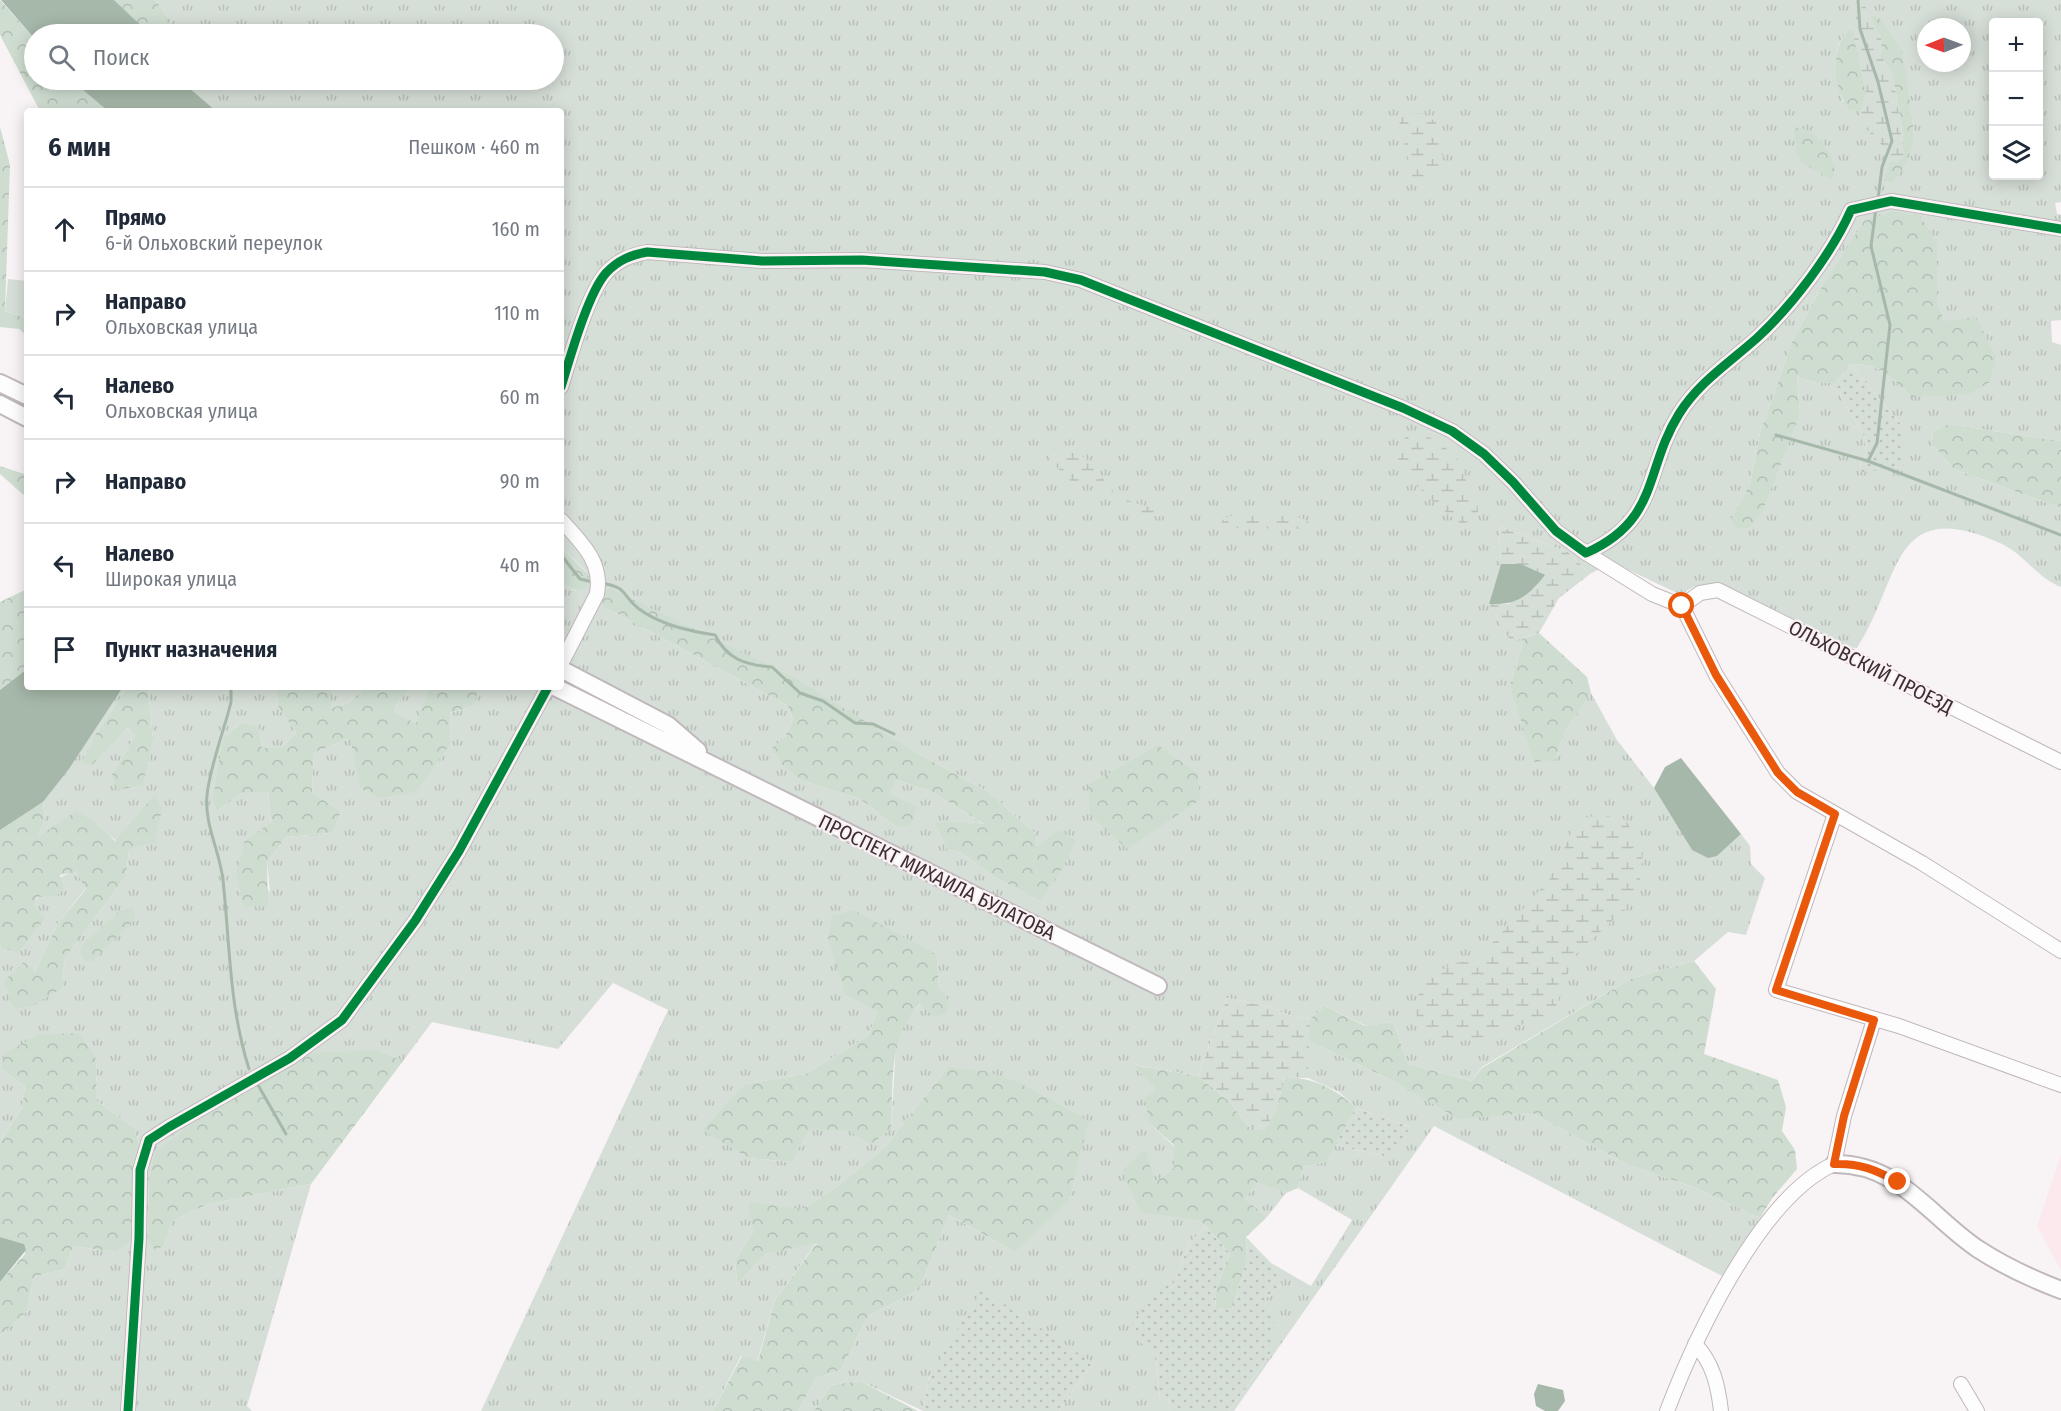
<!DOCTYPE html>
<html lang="ru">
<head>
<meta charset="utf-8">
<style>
  :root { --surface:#fff; --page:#f2f2f3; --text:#1f2937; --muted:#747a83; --line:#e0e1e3 }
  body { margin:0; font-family:"Fira Sans Condensed",sans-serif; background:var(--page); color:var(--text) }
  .controls { position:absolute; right:18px; top:18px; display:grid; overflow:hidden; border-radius:6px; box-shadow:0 3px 15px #0003 }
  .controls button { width:54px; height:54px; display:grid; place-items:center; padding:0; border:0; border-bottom:2px solid var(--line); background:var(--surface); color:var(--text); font:30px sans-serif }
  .compass { position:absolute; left:1917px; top:18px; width:54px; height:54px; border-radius:50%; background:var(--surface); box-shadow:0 3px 15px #0003; rotate:269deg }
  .stop { position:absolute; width:18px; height:18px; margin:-14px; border:4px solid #ea580c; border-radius:50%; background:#fff }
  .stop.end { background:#ea580c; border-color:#fff; box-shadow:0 2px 6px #0008 }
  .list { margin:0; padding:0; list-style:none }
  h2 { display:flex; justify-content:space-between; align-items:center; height:78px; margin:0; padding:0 24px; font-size:26px }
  h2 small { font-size:20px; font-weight:400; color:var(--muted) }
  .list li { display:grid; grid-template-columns:39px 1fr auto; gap:18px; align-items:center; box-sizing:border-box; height:84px; padding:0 24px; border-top:2px solid var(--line) }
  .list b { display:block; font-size:22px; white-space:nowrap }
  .list p { margin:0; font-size:20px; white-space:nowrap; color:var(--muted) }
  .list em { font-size:20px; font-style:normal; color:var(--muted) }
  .icon { flex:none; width:33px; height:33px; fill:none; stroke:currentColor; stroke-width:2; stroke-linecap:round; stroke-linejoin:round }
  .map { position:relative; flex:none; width:2061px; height:1411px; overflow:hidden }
  .search { position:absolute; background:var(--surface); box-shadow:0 3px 15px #0003; left:24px; top:24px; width:540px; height:66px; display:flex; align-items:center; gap:15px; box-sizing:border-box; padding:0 21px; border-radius:33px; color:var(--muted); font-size:22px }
  .panel { position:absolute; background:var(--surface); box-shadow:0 3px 15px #0003; left:24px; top:108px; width:540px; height:582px; border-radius:6px }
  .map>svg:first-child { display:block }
  .built { fill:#fbe9ee }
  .grass { fill:url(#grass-tufts); fill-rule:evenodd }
  .forest { fill:url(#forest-crowns) }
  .wetland { fill:url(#wetland-marsh) }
  .garden { fill:url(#garden-dots) }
  .pitch { fill:#d6dfd7 }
  .water { fill:#a6b8a9 }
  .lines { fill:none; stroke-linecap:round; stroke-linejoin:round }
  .stream { stroke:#a6b8a9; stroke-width:3 }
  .minor-casing { stroke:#c0b8bb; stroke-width:16 }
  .tertiary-casing { stroke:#c0b8bb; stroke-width:20 }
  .minor { stroke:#fefdfe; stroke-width:14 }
  .tertiary { stroke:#fefdfe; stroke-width:16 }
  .cycleway-casing { stroke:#faf1f4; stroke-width:13 }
  .cycleway { stroke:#00873e; stroke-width:9 }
  .route { stroke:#ea580c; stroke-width:8 }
  .labels { text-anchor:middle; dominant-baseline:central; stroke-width:4.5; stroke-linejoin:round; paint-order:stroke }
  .street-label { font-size:20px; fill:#3d2e32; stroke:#faf1f4 }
</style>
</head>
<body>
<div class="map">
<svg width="2061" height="1411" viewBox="0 0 2061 1411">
  <defs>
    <pattern id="grass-tufts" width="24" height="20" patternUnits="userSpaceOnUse" patternTransform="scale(1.5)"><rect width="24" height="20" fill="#d6dfd7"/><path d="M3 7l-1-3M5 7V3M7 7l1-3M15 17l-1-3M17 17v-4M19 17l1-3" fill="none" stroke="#b9c0b9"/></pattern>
    <pattern id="forest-crowns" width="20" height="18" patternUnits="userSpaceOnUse" patternTransform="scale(1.5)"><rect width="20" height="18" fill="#cfddd1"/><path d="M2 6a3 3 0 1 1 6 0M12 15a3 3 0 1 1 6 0" fill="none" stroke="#b3beb4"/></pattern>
    <pattern id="wetland-marsh" width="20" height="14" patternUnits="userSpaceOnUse" patternTransform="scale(1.5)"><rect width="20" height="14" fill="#d6dfd7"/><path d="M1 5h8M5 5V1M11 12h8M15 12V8" fill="none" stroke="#b9c0b9"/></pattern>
    <pattern id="garden-dots" width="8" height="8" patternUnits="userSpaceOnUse" patternTransform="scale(1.5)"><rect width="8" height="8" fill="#d6dfd7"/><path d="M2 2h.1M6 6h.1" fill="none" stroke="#b9c0b9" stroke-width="1.8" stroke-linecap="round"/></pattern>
  </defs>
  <rect width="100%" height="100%" fill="#f8f3f5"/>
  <path class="built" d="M2061,1155V1270L2037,1226Z"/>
  <g class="grass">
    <path d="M155,0H2061V202L2055,203L2057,214L2061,215V320L2051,321L2052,342L2061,345V441L1948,424L1933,431L1932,444L1954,469L2061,508V587C2037,578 2025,555 2002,544C1890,493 1902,579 1857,648L1843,647C1808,630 1738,585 1702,585C1694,585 1687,591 1681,595L1612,562L1590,574L1568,552L1499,526L1501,564L1489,604L1511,641L1524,638L1510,686L1555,760L1564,733L1591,693L1617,740L1654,788L1692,850L1717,856L1741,834L1750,846L1751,864L1765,878L1746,935L1728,932L1694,961L1630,979L1482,1067L1472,1081L1408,1064L1393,1022L1366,1026L1325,1006L1310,1019L1291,1016L1266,1006L1227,998L1198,1076L1134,1065L1156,1090L1149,1123L1174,1146V1168L1155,1182L1123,1170L1140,1211L1201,1221L1206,1227L1190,1242L1172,1288L1161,1283L1156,1359L1160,1399H1168L1170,1411H1059L1093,1363L929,1376L923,1411L860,1381L831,1385L814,1411H798L816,1378L841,1370L868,1316L919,1290L949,1215L1015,1252L948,1067L885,1147L834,1189L802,1209L754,1231L735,1260L737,1284L766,1254L817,1242L775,1300L757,1362L741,1356L713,1411H481L668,1010L613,983L558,1049L432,1022L403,1061L379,1050L149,1178L147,1241L155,1249L164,1246L172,1221L208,1204L311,1184L247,1406L252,1411H0V1336L27,1311L34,1277L65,1269L73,1246L115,1252L133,1127L97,1101L96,1059L2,1070L25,1086L22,1108L0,1143V944L3,948C23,920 41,880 76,871L86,888L58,923L35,972L4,981L10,991L61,989L65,958L126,876L129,849L105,833L36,839L45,817L43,802L69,769L123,687H128L95,735L81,763L91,765L128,728L135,736L111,776L153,739L148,687H276L278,706L296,733L281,748H262L259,727L242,722L223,738L217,811L242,793L268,791L271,824L245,840L270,893L267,862L286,837L333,833L341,811L312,792L314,753L350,738L451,743L450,713L474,706L477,688L436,687H561V583L576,591L587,572L561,547V111H216L180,80H554V34H166L172,23ZM1868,17L1884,22L1902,54L1913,124L1892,183L1903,137L1893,74L1881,37ZM1994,22H2038V176H1994ZM1926,27H1962V63H1926ZM1852,28L1860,75L1843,102C1837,80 1828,42 1852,28ZM1936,278L1937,300L1944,321L1911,397C1892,377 1879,363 1850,364L1903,427L1861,471L1860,459L1866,457L1865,438L1840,394L1831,387L1835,383H1817L1797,377L1800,414L1731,519L1750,484L1760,433L1792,342L1819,292ZM603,606L913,751L989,792L1036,834L1037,848L1058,829L1040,901L993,876L962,853L947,849L933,821L985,825L932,792L896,780L888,794L898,828L860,799L803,781L785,737L793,719L788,706ZM937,955L939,989L908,1015L896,1044L891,1129L807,1130L791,1162L749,1158L746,1084L806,1074L869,1035L877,1011Z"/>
    <path d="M331,687H365L349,703L331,708Z"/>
    <path d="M411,687H429L417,725L392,710Z"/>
    <path d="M1307,1040L1391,1080L1459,1118L1532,1113L1626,1164L1696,1188L1760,1218L1724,1277L1434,1126L1234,1411H1229L1270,1355L1264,1300L1282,1285L1271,1263L1311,1286L1352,1220L1298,1188L1303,1167L1326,1162L1335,1145L1384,1156L1410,1127L1356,1108L1339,1092L1308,1078Z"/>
    <path d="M1257,1181L1286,1193L1267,1217L1245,1199Z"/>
  </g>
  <g class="forest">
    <path d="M0,0L34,38V80H71L108,111H40L0,35Z"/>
    <path d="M114,0H155L172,23L166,34H150Z"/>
    <path d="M1868,16H1875L1884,22L1903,54L1913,124V142L1907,163L1892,183L1884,180L1890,162H1898L1903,137L1893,74L1882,58L1881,37Z"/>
    <path d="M1852,28L1866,94L1861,110H1850C1832,92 1829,41 1852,28Z"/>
    <path d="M0,127L10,165L5,311L27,318V336L19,329L0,327Z"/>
    <path d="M1797,127C1817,129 1842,160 1832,180L1801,162L1796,151L1794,130Z"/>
    <path d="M1893,211L1920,216L1937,244V300L1944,321L1976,317L1996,357L1990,382L1969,394L1911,397C1892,377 1879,363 1850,364L1835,383H1817L1797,377L1800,414L1762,513L1749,528H1736L1731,519L1750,484L1760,433L1792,342L1819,292L1864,221Z"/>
    <path d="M1948,424L2061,441V508L1954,469L1932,444L1933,431Z"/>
    <path d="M0,466L27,475V498L0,474Z"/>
    <path d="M561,547L587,573L588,586L577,591L561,583Z"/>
    <path d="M610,588L797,679L913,751L989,792L1036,834L1037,847L1058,829L1076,841L1062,869L1040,901L993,876L962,853L947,849L933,821L984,824L932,792L896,780L889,794L917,807L911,825L898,828L860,799L803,781L782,765L772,748L785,737L793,719L788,706L603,606L601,594Z"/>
    <path d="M27,589V669L0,690V602Z"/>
    <path d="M1539,633L1587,677L1591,693L1564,733L1555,760L1534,762L1510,686L1524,638Z"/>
    <path d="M128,687H148L153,740L143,785L118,790L111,776L135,736L128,728L91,766L81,763L95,735Z"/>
    <path d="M276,687H331V708L349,703L365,687H411L392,710L416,724L429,687L478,688L474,706L450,713L451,743L416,792L380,798L360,787L350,738L314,753L312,792L341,811L333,833L286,837L267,862L268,906L244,907L236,874L245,840L271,823L268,792L242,793L217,811L213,799L223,738L242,722L259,727L262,748H281L296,733L278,706Z"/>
    <path d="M1158,745L1198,774L1200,800L1127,849L1090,815L1088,785Z"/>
    <path d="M155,794L162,809L155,842L129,849L126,876L65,958L61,989L30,1007L14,1009L4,981L24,962L35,972L58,923L86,889L76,872L60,875L64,889L56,896L37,897L34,905L45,918L19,952L2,948L0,944V830L43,802L45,817L37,838L76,811L93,821L115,841Z"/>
    <path d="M134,908L135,920L93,961H85L80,953L82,945L120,910Z"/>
    <path d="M854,910L937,955L939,989L949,1001L947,1013L934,1017L920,1004C887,1035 894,1087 891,1129L871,1144L847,1130H808L792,1162L749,1158L702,1130L746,1084L806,1074L869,1035L877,1011L845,994L828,938L832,916Z"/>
    <path d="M1694,961L1716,989L1704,1054L1778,1080L1786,1107L1782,1131L1795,1150L1797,1169L1773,1197L1760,1218L1696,1188L1626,1164L1532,1113L1459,1119L1391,1080L1307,1040L1310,1019L1325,1006L1365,1026L1393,1022L1408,1064L1472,1081L1482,1068L1630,979Z"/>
    <path d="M80,1033L96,1059L97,1101L133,1127L142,1156L131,1240L115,1252L73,1246L65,1269L34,1277L27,1311L0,1336V1282L25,1254L24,1244L0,1237V1143L22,1108L25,1086L2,1070L4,1054L38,1035Z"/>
    <path d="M379,1050L403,1061L311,1184L208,1204L172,1221L164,1246L155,1250L147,1241L149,1178L155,1152L219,1103L309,1053Z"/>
    <path d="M1133,1065L1198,1076L1229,1101L1251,1130H1264L1275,1112L1285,1077C1314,1078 1335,1088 1356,1108L1326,1162L1303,1167L1298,1188L1286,1193L1257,1182L1245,1199L1267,1217L1246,1237L1247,1260L1232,1308H1216L1215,1291L1230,1254L1201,1221L1140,1212L1122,1171L1145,1149L1155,1182L1174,1168V1145L1149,1123L1145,1098L1156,1090Z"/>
    <path d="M948,1067L985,1071L1018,1082L1089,1121L1068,1201L1015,1252L949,1215L919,1290L868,1316L841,1370L816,1378L798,1411H713L742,1356L758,1361L775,1300L817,1243L766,1254L737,1284L735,1260L754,1231L748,1202L802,1209L834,1189L885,1147Z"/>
    <path d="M860,1381L918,1411H814L831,1385Z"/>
  </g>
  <g class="wetland">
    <path d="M1865,6L1881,37L1882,58L1893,74L1904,154L1898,162H1890C1887,143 1868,136 1858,118L1866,94L1852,28L1860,7Z"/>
    <path d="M1421,113L1436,122L1444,146L1441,172L1422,186L1414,184L1399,121L1403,114Z"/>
    <path d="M1409,433H1423L1453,453L1463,467L1467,484L1477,499L1478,511L1473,520L1462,524C1446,514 1405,479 1399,461C1397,457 1398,452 1397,447Z"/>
    <path d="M1054,449C1063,451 1074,452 1082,456C1092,461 1105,485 1117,494C1132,506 1155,504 1169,518L1142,513L1105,489L1071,481L1051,462L1046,453Z"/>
    <path d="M1274,513L1291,514L1308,521L1309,529L1222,528V520L1229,516Z"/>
    <path d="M1499,526L1568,552L1590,574L1559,598L1539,633L1511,642L1489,604H1509L1521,564H1501Z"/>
    <path d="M1602,815L1626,820L1643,852L1638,897L1574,956L1554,1012L1498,1034L1452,1043L1419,1029L1415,1006L1423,981L1454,963L1477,960L1549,880L1578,819Z"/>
    <path d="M1227,998L1266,1006L1291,1016L1310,1019L1308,1078L1285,1077L1275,1112L1264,1130H1251L1229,1101L1198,1076Z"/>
  </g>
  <g class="garden">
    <path d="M1850,364L1903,427L1904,468L1861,472L1860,459L1866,457L1865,438L1840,394L1831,387Z"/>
    <path d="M1356,1108L1410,1127L1400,1145L1384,1156L1335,1145Z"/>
    <path d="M1206,1227L1230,1254L1215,1291L1216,1308H1232L1247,1260L1246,1237L1271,1263L1282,1285L1264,1300L1275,1317L1270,1355L1229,1411H1170L1168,1399H1160L1156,1359L1128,1329L1161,1282L1172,1288L1190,1242Z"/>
    <path d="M982,1289L1093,1363L1059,1411H923L929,1376Z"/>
  </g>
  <path class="pitch" d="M8,279L27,281V318L5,311Z"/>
  <g class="water">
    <path d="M1,0H114L150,34H34V38Z"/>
    <path d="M71,80H180L216,111H108Z"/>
    <path d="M1501,564H1521L1545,575C1527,597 1517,605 1489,604Z"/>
    <path d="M27,669V687H123L69,769L43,802L0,830V690Z"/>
    <path d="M1681,758L1741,834L1717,856L1708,858L1692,850L1654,788L1665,767Z"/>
    <path d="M0,1237L24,1244L26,1250L0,1282Z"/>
    <path d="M1538,1384L1563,1390L1565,1401L1558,1411H1545L1536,1406L1534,1394Z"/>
  </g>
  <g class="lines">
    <g class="stream">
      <path d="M1858,0L1860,29L1878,82L1892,141L1882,167L1878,199"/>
      <path d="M1776,435L1868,461L1877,443L1890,325L1871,246L1876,208"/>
      <path d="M1868,461L2061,535"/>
      <path d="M561,555L580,579L593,582"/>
      <path d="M602,583C629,588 621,595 639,609C661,625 689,631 715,635C727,659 745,665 772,667L800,693L823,701L855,723L873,724L894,734"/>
      <path d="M231,687V702C224,731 210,766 207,795C204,824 220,852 223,880C230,946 229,1005 249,1069"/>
      <path d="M258,1085L286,1134"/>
    </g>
    <g class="minor-casing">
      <g id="minor">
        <path d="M561,387C570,358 588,293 606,273C618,260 631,255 647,252L762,261L862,260L1045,272L1081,280L1121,296L1403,408L1452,431L1484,454L1513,482L1556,531L1586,553C1660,520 1644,470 1679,414C1699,382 1729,363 1757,338C1792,306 1832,253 1851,210L1891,201L2061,229"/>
        <path d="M561,520C581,542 603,562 597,594L561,664"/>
        <path d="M1586,553L1652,594L1682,606L1716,675L1778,773L1797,792L1922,863L2061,951"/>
        <path d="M1682,606L1700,593L1718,590L2061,762"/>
        <path d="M1835,814L1776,990L1899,1026L2061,1085"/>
        <path d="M1695,1344C1713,1363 1718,1385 1721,1411"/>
        <path d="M1961,1384L1977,1411"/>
        <path d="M128,1411L139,1238L140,1170L149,1140L169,1127L290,1058L342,1020L415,921L459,851L548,687"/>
        <path d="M1667,1411C1695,1338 1760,1197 1834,1164L1844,1116L1874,1020"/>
      </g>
    </g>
    <g class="tertiary-casing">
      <g id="tertiary">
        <path d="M0,383L27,396"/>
        <path d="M0,404L27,418"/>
        <path d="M561,669L668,725L698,751"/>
        <path d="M555,687L1158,986"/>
        <path d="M1834,1164C1899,1163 1929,1216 1978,1249C2004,1266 2032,1279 2061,1290"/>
      </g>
    </g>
    <use href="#minor" class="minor"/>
    <use href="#tertiary" class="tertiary"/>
    <g class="cycleway-casing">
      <g id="cycleway">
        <path d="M561,387C570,358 588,293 606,273C618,260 631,255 647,252L762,261L862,260L1045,272L1081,280L1121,296L1403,408L1452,431L1484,454L1513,482L1556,531L1586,553C1660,520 1644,470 1679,414C1699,382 1729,363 1757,338C1792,306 1832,253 1851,210L1891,201L2061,229"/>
        <path d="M128,1411L139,1238L140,1170L149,1140L169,1127L290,1058L342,1020L415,921L459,851L548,687"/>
      </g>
    </g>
    <use href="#cycleway" class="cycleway"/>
  </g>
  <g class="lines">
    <path class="route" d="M1682,606L1716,675L1778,773L1797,792L1835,814L1776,990L1874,1020L1844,1116L1834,1164C1860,1163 1876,1170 1898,1182"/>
  </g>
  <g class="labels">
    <g class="street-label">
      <text transform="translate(1871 667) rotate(27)">ОЛЬХОВСКИЙ ПРОЕЗД</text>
      <text transform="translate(937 877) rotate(26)">ПРОСПЕКТ МИХАИЛА БУЛАТОВА</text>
    </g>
  </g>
</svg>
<div class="controls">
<button>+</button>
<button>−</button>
<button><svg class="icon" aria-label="layers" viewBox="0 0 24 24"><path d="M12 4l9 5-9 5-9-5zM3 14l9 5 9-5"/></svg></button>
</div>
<svg class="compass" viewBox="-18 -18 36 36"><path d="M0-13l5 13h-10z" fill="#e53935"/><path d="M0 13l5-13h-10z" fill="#747a83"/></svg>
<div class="stop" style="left:1682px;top:606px"></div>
<div class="stop end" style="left:1898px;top:1182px"></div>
<div class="search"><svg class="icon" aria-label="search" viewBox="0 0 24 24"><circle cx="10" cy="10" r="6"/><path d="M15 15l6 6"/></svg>Поиск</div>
<section class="panel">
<h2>6 мин<small>Пешком · 460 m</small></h2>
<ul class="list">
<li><svg class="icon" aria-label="ahead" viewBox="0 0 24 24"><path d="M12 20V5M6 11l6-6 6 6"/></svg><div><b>Прямо</b><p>6-й Ольховский переулок</p></div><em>160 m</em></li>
<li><svg class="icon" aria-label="right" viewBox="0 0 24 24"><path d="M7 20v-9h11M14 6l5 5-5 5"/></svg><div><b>Направо</b><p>Ольховская улица</p></div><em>110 m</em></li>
<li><svg class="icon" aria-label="left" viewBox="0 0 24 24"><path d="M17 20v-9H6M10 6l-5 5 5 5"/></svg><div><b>Налево</b><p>Ольховская улица</p></div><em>60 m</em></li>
<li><svg class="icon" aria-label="right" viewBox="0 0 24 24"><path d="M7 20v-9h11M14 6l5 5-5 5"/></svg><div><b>Направо</b></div><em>90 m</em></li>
<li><svg class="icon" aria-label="left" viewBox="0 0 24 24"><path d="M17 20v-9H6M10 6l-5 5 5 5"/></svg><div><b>Налево</b><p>Широкая улица</p></div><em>40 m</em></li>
<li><svg class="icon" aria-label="arrive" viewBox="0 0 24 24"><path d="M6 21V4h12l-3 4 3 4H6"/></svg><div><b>Пункт назначения</b></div></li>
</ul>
</section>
</div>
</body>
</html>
